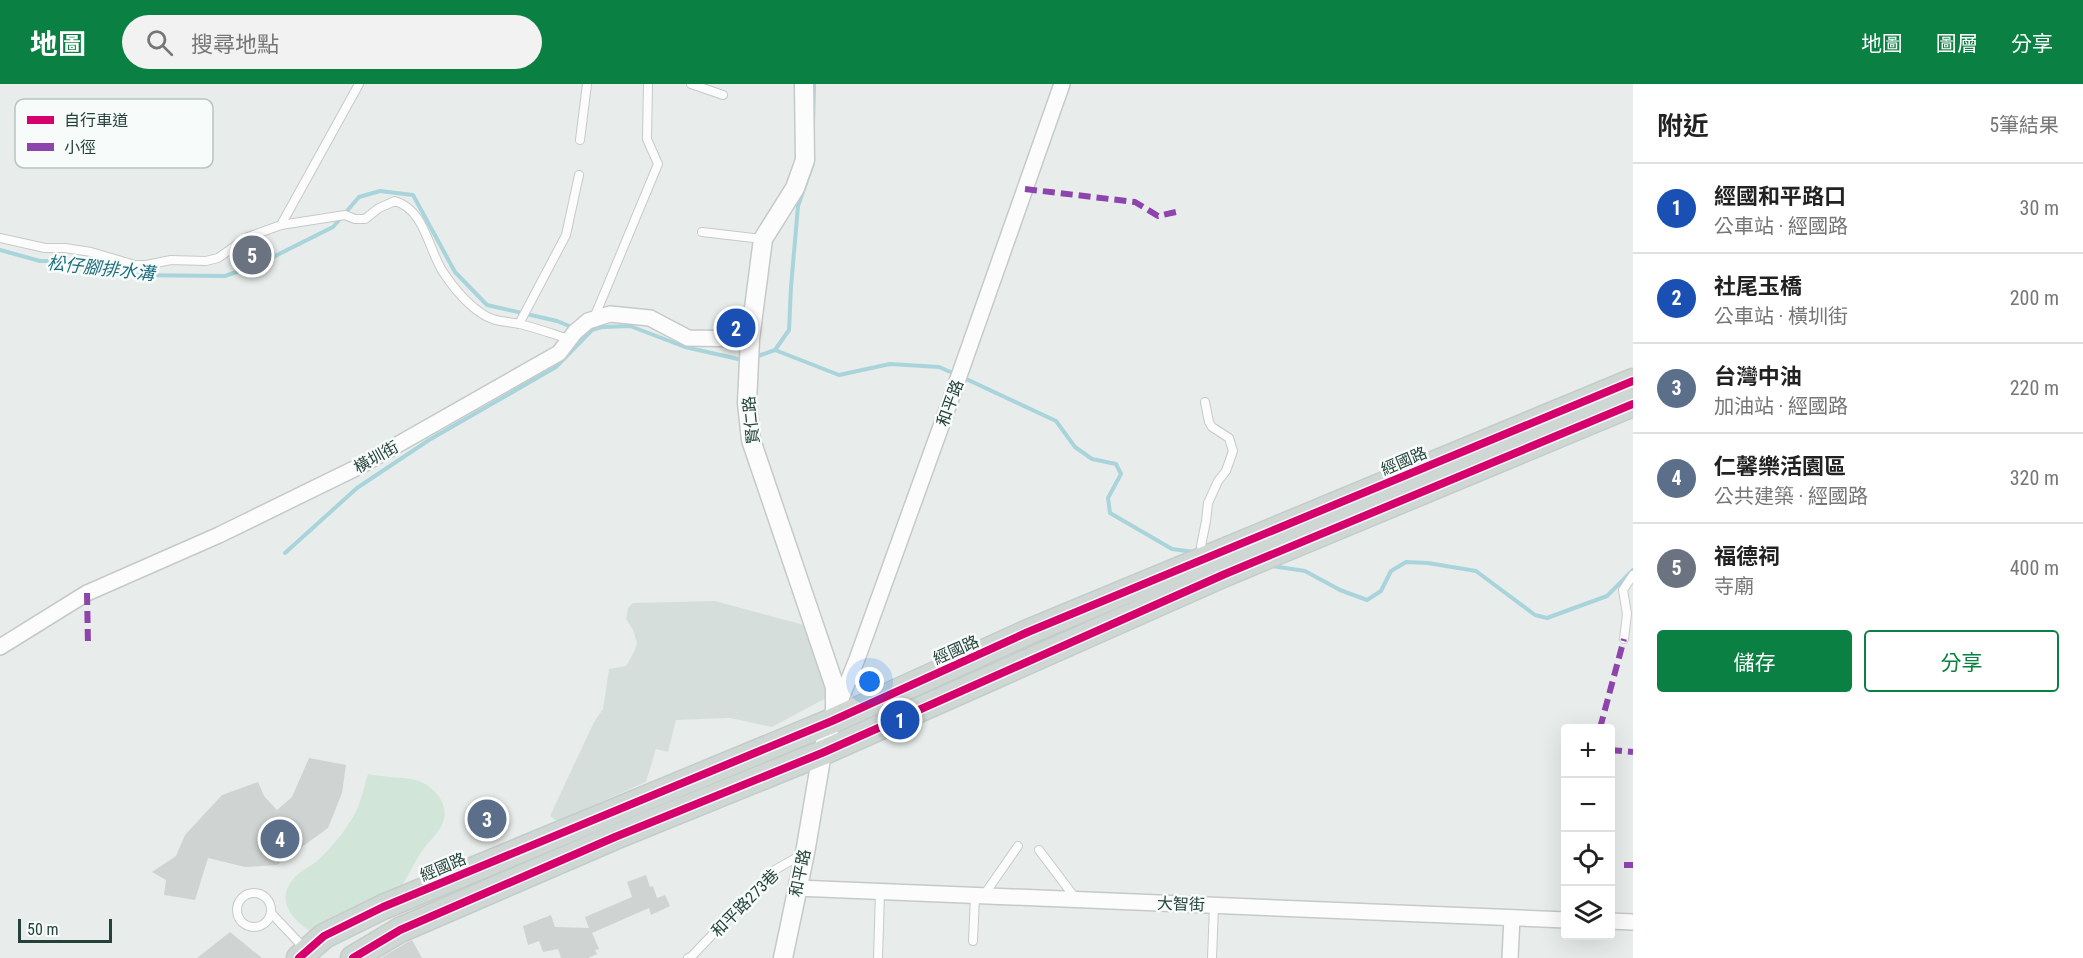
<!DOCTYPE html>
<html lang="zh-TW">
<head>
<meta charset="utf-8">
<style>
  :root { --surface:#fff; --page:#f2f2f2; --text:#222; --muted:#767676; --line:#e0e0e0; --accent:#0b8043 }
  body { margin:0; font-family:"Roboto Condensed","Noto Sans TC",sans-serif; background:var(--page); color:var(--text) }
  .controls { position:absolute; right:18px; bottom:18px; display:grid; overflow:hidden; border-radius:6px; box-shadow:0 6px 24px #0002 }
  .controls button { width:54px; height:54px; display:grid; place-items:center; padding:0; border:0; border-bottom:2px solid var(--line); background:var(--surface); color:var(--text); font:30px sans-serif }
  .scale { position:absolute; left:18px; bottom:15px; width:94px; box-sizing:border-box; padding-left:6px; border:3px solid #24423a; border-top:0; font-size:16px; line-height:21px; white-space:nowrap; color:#24423a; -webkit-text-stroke:4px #f7fbf9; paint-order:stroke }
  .you { position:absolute; left:870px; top:598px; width:21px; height:21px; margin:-15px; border:4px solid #fff; border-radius:50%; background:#1a73e8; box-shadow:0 0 0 9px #1a73e833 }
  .badge { display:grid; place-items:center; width:39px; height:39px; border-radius:50%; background:var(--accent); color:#fff; font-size:20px; font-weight:700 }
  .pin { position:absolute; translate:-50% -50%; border:3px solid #fff; box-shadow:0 2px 6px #0006 }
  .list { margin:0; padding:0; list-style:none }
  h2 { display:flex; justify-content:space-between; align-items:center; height:78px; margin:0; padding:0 24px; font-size:26px }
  h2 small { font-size:20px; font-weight:400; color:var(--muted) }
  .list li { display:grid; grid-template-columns:39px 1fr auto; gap:18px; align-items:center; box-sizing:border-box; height:90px; padding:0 24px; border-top:2px solid var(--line) }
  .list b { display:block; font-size:22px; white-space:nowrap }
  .list p { margin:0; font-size:20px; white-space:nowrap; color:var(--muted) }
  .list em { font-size:20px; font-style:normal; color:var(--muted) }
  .actions { display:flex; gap:12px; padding:18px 24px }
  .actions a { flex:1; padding:14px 0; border:2px solid var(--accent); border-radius:6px; text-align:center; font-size:21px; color:var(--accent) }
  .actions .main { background:var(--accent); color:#fff }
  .icon { flex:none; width:33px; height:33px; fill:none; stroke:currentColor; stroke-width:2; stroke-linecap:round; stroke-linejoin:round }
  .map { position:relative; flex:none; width:1633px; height:874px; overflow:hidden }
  header { display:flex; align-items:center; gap:36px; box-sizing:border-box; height:84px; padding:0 30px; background:var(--accent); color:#fff }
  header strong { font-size:28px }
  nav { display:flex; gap:33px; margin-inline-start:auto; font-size:21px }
  .search { width:420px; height:54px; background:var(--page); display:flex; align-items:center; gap:15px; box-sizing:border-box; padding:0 21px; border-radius:33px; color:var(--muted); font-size:22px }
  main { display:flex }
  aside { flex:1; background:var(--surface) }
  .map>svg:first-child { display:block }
  .built { fill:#d6dedb }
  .green { fill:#d1e6d8 }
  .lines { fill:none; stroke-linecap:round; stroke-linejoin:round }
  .stream { stroke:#a9d4db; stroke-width:4 }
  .building { fill:#cfd4d2 }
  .service-casing { stroke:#c5cac8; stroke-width:10 }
  .minor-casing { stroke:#c5cac8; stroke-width:18 }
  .tertiary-casing { stroke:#c5cac8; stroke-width:21 }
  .primary-casing { stroke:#c3ccc9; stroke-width:27 }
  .service { stroke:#fcfcfc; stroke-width:8 }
  .minor { stroke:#fcfcfc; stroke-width:15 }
  .tertiary { stroke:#fcfcfc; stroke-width:18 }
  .primary { stroke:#cfd7d5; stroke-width:24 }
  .quiet { stroke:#8e44ad; stroke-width:6; stroke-dasharray:12 6; stroke-linecap:butt }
  .cycleway-casing { stroke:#f7fbf9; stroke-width:11 }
  .cycleway { stroke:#d6006c; stroke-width:8 }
  .labels { text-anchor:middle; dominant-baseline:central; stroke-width:5; stroke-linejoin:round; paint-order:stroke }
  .street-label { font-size:16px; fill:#24423a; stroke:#f7fbf9 }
  .water-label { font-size:18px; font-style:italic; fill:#1c6f80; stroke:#f7fbf9 }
  .key { fill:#f7fbf9; stroke:#b8c4c0; stroke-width:1.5 }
  .key-label { font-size:16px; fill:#24423a }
</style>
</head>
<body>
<header>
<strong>地圖</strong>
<div class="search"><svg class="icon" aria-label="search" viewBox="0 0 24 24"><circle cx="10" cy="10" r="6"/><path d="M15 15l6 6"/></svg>搜尋地點</div>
<nav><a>地圖</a><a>圖層</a><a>分享</a></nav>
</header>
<main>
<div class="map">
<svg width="1633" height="874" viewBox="0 0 1633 874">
  <rect width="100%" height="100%" fill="#e8edeb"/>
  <path class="built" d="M715,517L804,541L828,613L772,643L730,634L676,636L668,668L656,665L646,698L557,737L550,732L594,638L603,625L609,585L626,582L635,566L637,559L633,546L626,535L628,524L633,519Z"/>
  <path class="green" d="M368,690C385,694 403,692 419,697C436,704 451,722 442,741C438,750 428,758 422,767C413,781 406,797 396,810L313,849C290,835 273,813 298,790C304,785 311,782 317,777C329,766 342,751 350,738C360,724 363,706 368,690Z"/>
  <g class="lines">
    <g class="stream">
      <path d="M813,41L814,0"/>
      <path d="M0,166L40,177H67L129,191L225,192L261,179L333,143L359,113L380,107L413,111L455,188L487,221L557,237L574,244"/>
      <path d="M584,248L602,243L630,242L685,263L738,275L744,274"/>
      <path d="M775,266L789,246L791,203L798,122L813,79"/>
      <path d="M755,273L775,266L839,291L890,280L939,283L955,290"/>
      <path d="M962,293L1056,337L1075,363L1092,375L1116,380L1121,390L1108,414L1110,429L1172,465L1194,468"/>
      <path d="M285,469L357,404L429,356L556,283L591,247"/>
      <path d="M1272,482L1305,487L1340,506L1367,516L1381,507L1391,487L1406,478L1428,479L1476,487L1535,531L1547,534L1607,512L1633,486"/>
    </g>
  </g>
  <g class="building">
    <path d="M309,674L346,681L342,709L328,744L277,781L245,783L208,774L195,816L164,811L166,796L152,788L176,772L185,751L222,711L258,698L264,712L277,726L292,713Z"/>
    <path d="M646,791L650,803L653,802L657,814L665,811L670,822L651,831L649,824L592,849L599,865L595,866L597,870L588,874H561L558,865L543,868L539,857L528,861L523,842L551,831L555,843L589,844L585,833L632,813L627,798Z"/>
    <path d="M230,848L262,874H197Z"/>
    <path d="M412,856L422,874H381L406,859Z"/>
  </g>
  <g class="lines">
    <g class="service-casing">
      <g id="service">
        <path d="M691,0L723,11"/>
        <path d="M580,56L587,0"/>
        <path d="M281,141L359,0"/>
        <path d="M702,148L762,155"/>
        <path d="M0,154L45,164H65L91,168L135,181H146L171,176L206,177L218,174L248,153L281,141L345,131L355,135H365L379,124L395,117C425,126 428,165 443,188C453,203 466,219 481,229C493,238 505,237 520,240C536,244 553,250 569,255"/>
        <path d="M594,234L658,80L647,55L648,0"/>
        <path d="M519,240L566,151L579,91"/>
        <path d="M1204,471L1201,462L1206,437L1208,419L1218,397L1226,387L1233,367L1229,354L1212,343L1209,338L1205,318"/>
        <path d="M1624,555L1627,530L1623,506L1633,491"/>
        <path d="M1039,766L1076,815"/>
        <circle cx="254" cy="826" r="17"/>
        <path d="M984,811L1018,762"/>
        <path d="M271,829L306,866"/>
        <path d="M973,857L975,812"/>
        <path d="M688,874L691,873L773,787L801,771"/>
        <path d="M878,874L880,808"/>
        <path d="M1212,874L1214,822"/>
      </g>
    </g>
    <g class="minor-casing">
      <g id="minor">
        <path d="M0,563L87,509L219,451L360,382L559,269L575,248L588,237L610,230L650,234L688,254L750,255"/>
        <path d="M836,627L857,575L953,309L1062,0"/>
        <path d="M797,804L1566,836"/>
        <path d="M1610,837L1633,838"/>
        <path d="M1510,874L1512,834"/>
      </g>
    </g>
    <g class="tertiary-casing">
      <path id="tertiary" d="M783,874L805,769L822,669L835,626V603L751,356L747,319L750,255L763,155L795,104L805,76L804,0"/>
    </g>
    <g class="primary-casing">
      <g id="primary">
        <path d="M299,874L324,852L383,823L832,637L1028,548L1633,297"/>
        <path d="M353,874L400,846L615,753L822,669L1225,490L1633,320"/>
      </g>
    </g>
    <use href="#service" class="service"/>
    <use href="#minor" class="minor"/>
    <use href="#tertiary" class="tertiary"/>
    <use href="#primary" class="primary"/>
    <g class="quiet">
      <path d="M1025,105L1135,118L1158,132L1176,128"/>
      <path d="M87,509L88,561"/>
      <path d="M1600,644L1624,555"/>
      <path d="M1610,666L1633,668"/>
      <path d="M1624,781H1633"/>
    </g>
    <g class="cycleway-casing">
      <g id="cycleway">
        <path d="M299,874L324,852L383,823L832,637L1028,548L1633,297"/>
        <path d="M353,874L400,846L615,753L822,669L1225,490L1633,320"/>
      </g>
    </g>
    <use href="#cycleway" class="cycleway"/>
  </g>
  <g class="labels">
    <g class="street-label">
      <text transform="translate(950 319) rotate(-70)">和平路</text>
      <text transform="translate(751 336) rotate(-96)">賢仁路</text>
      <text transform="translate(376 373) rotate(-29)">橫圳街</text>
      <text transform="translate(1404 377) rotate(-23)">經國路</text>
      <text transform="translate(956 566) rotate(-24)">經國路</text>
      <text transform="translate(443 783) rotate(-23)">經國路</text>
      <text transform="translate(800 789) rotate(-78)">和平路</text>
      <text transform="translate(745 819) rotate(-45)">和平路273巷</text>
      <text transform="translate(1181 820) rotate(2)">大智街</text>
    </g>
    <g class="water-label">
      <text transform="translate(101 184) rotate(6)">松仔腳排水溝</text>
    </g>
  </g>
  <rect x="15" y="15" width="198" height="69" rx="9" class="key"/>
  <rect x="27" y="32" width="27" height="8" fill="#d6006c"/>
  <rect x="27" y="59" width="27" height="8" fill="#8e44ad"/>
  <g class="key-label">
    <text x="64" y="42">自行車道</text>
    <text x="64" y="69">小徑</text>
  </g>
</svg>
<div class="controls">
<button>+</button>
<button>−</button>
<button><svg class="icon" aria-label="locate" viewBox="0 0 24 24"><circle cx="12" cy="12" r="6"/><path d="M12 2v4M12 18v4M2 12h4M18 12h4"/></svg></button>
<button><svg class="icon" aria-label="layers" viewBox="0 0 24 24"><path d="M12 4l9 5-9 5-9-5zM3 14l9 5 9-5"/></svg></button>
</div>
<div class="scale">50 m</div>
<div class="you"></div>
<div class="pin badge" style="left:900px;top:636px;background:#1a4fb4">1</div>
<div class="pin badge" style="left:736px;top:244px;background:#1a4fb4">2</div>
<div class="pin badge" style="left:487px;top:735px;background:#5c6f8a">3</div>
<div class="pin badge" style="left:280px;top:755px;background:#5c6f8a">4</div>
<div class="pin badge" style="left:252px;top:171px;background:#6b7280">5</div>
</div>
<aside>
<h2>附近<small>5筆結果</small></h2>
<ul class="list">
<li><span class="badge" style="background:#1a4fb4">1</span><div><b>經國和平路口</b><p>公車站 · 經國路</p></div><em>30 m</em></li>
<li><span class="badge" style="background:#1a4fb4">2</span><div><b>社尾玉橋</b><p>公車站 · 橫圳街</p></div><em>200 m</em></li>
<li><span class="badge" style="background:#5c6f8a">3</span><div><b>台灣中油</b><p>加油站 · 經國路</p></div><em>220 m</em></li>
<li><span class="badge" style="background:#5c6f8a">4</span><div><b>仁馨樂活園區</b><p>公共建築 · 經國路</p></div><em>320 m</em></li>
<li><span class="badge" style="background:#6b7280">5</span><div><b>福德祠</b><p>寺廟</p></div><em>400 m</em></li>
</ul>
<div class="actions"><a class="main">儲存</a><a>分享</a></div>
</aside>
</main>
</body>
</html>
